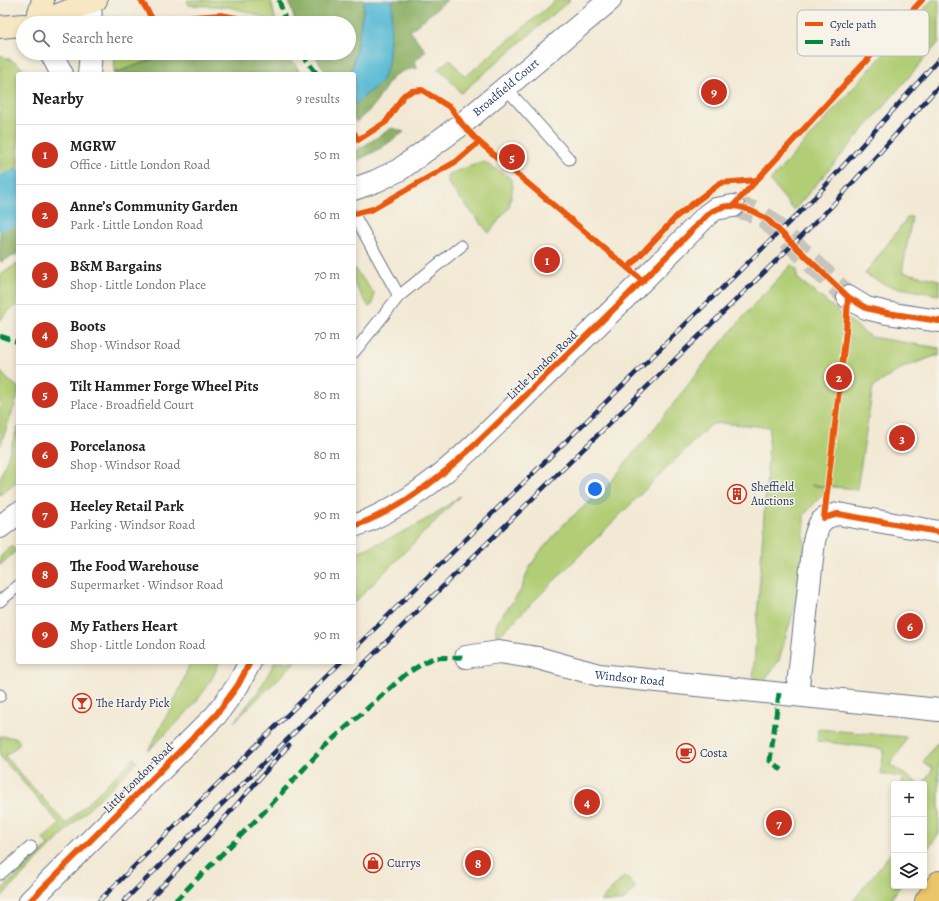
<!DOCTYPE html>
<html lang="en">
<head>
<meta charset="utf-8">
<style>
  :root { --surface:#fff; --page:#f6f6f6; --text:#202124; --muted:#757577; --line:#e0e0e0; --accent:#c8321e }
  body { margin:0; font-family:Alegreya,serif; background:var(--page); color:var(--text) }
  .controls { position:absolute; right:12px; bottom:12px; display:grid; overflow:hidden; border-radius:4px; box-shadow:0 2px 6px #0003 }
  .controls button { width:36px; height:36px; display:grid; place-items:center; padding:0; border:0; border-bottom:1px solid var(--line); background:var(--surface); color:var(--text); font:20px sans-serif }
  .you { position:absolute; left:595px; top:489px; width:14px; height:14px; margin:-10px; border:3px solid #fff; border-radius:50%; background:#1a73e8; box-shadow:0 0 0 6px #1a73e833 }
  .badge { display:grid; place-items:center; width:26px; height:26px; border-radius:50%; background:var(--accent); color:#fff; font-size:13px; font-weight:700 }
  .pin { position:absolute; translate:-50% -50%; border:2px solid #fff; box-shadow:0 1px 4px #0006 }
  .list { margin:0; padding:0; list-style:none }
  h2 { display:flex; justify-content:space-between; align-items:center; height:52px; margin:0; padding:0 16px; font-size:17px }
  h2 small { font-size:13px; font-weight:400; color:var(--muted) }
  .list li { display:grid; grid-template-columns:26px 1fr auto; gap:12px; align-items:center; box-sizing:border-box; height:60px; padding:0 16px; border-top:1px solid var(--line) }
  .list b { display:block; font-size:15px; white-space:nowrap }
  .list p { margin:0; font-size:13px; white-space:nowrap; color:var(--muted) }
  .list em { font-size:13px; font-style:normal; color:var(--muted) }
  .icon { flex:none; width:22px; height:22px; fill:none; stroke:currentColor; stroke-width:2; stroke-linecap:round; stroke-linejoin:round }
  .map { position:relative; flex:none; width:939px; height:901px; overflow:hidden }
  .search { position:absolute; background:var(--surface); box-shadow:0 2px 6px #0003; left:16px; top:16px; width:340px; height:44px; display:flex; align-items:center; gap:10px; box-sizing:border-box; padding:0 14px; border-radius:22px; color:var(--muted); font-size:15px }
  .panel { position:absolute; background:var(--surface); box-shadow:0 2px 6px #0003; left:16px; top:72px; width:340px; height:592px; border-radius:4px }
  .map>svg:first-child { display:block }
  .green { fill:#b1cd74; stroke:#667e69 }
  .forest { fill:#8cb066; stroke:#547062 }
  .water { fill:#55b9d4; stroke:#387499 }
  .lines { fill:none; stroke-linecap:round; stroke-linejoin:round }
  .river { stroke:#55b9d4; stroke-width:53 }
  .street-tunnel { stroke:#c7c4bc; stroke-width:22; stroke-dasharray:22 11; stroke-linecap:butt }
  .lane-casing { stroke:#667087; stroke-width:13 }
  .street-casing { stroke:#667087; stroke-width:24 }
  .secondary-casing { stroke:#667087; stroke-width:24 }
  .highway-casing { stroke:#667087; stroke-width:24 }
  .lane { stroke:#fff; stroke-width:11 }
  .street { stroke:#fff; stroke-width:22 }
  .secondary { stroke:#f7e8c3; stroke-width:22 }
  .highway { stroke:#ebc669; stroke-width:22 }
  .rail-casing { stroke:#1b2f5e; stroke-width:4.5 }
  .rail { stroke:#f7f3e8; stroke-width:3; stroke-dasharray:9; stroke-linecap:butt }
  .quiet { stroke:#00873e; stroke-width:5; stroke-dasharray:10 5; stroke-linecap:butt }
  .cycleway-casing { stroke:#f7f3e8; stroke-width:8 }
  .cycleway { stroke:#e8590c; stroke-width:6 }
  .labels { text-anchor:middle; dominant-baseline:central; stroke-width:3; stroke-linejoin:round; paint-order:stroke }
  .street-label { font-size:12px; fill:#1b2f5e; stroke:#f7f3e8 }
  .poi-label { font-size:12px; fill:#1b2f5e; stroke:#f7f3e8; text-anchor:start }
  .key { fill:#f7f3e8; stroke:#b5b8bf; stroke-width:1 }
  .key-label { font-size:11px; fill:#1b2f5e }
</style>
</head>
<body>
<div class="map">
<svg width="939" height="901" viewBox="0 0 939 901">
  <rect width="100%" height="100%" fill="#f7f3e8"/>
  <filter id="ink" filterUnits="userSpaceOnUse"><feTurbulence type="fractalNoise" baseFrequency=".025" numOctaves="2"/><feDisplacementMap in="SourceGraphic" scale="8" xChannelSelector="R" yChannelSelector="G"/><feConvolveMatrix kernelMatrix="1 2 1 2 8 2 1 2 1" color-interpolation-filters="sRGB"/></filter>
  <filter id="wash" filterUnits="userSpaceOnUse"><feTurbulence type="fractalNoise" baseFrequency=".012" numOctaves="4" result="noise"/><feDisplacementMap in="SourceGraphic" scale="16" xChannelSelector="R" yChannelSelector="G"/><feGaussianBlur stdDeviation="0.9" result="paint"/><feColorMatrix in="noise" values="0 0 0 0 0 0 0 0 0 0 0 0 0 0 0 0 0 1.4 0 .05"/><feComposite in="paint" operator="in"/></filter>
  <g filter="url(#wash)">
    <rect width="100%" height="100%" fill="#f2e9d4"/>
    <g class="green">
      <path d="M189,0H271L276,23L252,13L229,7L189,5L187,1Z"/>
      <path d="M556,0H570L461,93L443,72L437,70L450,59L465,77Z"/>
      <path d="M932,0H939V42L794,210L770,181Z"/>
      <path d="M115,53H171L114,73Z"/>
      <path d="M0,55C11,60 21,64 27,74H18V168L0,177Z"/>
      <path d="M483,161L510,178L513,186L509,207L489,233L449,185L447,175Z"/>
      <path d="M908,217H912L902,272L939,280V295L888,286L865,274Z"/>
      <path d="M18,263V304L6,313L0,320V275Z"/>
      <path d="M792,264L797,270V278L870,337L939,348V356H935L902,368L873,387L857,489L811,485L828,488L804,515V575L779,660L764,681L753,680L770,427L720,423L713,424L707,428L496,639V626L499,619L514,600L521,590L529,568L539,553L566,522L607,487L635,451L647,438L711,355L757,301Z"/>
      <path d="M354,268L374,293L373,304L369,307L354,284Z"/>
      <path d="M0,371L8,380L18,387V396L0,446Z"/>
      <path d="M18,427V480L0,495V479Z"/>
      <path d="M460,496L354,603V553C393,539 428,521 460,496Z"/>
      <path d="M12,546L16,551L0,565V557Z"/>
      <path d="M190,662H219C207,698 174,725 148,751C163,722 180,694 190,662Z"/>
      <path d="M275,662H295L234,722L258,692Z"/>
      <path d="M818,729L906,737L902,747L890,765L919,784H902V777L881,774L884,749L817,741Z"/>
      <path d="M0,736L17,738L20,744L5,756L66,824L134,758L137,762L69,828L0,898V891L48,846L43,839L60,824L0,756Z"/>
      <path d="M939,743V834L924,853V784H923L933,768L923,762L936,744Z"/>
      <path d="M894,849V886H900L890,901H853Z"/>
      <path d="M625,876L636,888L623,901H600Z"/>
    </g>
    <g class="forest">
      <path d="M289,0H365L353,66L349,74H327L313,53H349V23H296L293,15Z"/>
      <path d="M393,0H447L410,31L426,51L414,62L418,68C390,70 389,84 375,104C370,111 362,116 356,122L354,119V105L381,82L388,65Z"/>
      <path d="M171,53H287L302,74H114V73Z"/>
      <path d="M392,128L404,132L378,150L354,162V152Z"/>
      <path d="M18,168V254L0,262V177Z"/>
    </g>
    <path class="water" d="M365,0H393L388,65L381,82L354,105V74H349L353,66Z"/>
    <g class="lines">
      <path class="river" d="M0,204L18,196"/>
    </g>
  </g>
  <g filter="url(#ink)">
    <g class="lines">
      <path class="street-tunnel" d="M733,206L757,213L768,220L848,297"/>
      <g class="lane-casing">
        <g id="lane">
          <path d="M505,87L569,159"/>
          <path d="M354,215L399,296"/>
          <path d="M354,352L399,296L461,246"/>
          <path d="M0,601L18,586"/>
          <path d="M0,695V696"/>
          <path d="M0,874L31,847"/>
        </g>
      </g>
      <g class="street-casing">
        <g id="street">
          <path d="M90,3L91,23"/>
          <path d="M51,53L62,74"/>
          <path d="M89,74L91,53"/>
          <path id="s1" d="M354,189L376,181L399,170L462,124L610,0"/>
          <path d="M848,297L866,308L887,313L939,321"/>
          <path d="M354,526C426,501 486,434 539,382C596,327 652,272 707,215L715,209L733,206"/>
          <path d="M0,527L18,513"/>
          <path id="s2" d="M466,657L499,652L538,658L599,675L939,710"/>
          <path d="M797,695L814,541C819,523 819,518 838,514L939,532"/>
          <path d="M30,901L216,715L238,685L250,662"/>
        </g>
      </g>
      <g class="secondary-casing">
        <g id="secondary">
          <path d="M36,22L43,0"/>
          <path d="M32,23L50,18L96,0"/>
          <path d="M0,27L23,25"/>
        </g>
      </g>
      <g class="highway-casing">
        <path id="highway" d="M926,901L939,882"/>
      </g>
      <use href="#lane" class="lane"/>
      <use href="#street" class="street"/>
      <use href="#secondary" class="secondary"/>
      <use href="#highway" class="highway"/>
      <g class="rail-casing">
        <g id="rail">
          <path d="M354,649L818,194L939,59"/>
          <path d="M99,901L341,662"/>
          <path d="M124,901L391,637L831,207L939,86"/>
          <path d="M148,901L215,829L289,745"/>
        </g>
      </g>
      <use href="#rail" class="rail"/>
      <g class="quiet">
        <path d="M279,0L286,23"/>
        <path d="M301,53L317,74"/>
        <path d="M0,336L18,342"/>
        <path d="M779,693L770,761L782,770"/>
        <path d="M175,901L263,813L324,747L406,674L422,664L433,658L466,657"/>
      </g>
      <g class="cycleway-casing">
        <g id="cycleway">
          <path d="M141,0L153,20L221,15L237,18L250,23"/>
          <path d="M354,133L358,140L386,122L404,95L412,91L422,90L451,108L462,124L479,142L643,281"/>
          <path d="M733,206L922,0"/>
          <path d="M354,214L373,209L457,161L479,142"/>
          <path d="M628,268L677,216L720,183L757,180"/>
          <path d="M848,297L846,331L824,518L838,514L939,532"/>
          <path d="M354,526C426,501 486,434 539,382C596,327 652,272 707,215C727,199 748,207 768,220L848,297L866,308L887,313L939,321"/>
          <path d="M30,901L216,715L238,685L250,662"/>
        </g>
      </g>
      <use href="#cycleway" class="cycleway"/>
    </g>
  </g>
  <defs>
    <g id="building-ring" transform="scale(1)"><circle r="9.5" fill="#f7f3e8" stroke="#c8321e" stroke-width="1.5"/><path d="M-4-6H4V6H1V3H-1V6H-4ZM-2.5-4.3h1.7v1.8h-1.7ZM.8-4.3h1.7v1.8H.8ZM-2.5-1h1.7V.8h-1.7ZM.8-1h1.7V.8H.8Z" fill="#c8321e"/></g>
    <g id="bar-ring" transform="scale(1)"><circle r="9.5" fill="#f7f3e8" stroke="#c8321e" stroke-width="1.5"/><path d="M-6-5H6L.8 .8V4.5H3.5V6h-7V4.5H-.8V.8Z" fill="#c8321e"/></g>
    <g id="cafe-ring" transform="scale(1)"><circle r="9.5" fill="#f7f3e8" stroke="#c8321e" stroke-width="1.5"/><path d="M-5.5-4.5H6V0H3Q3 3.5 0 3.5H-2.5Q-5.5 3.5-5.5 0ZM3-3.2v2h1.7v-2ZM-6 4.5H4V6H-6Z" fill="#c8321e"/></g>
    <g id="shop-ring" transform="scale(1)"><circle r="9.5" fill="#f7f3e8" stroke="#c8321e" stroke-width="1.5"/><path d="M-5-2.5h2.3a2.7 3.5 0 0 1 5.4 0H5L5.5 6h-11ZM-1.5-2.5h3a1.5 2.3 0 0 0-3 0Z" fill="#c8321e"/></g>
  </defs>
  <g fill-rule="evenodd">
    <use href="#building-ring" x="737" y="494"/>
    <use href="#bar-ring" x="82" y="703"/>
    <use href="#cafe-ring" x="686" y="753"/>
    <use href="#shop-ring" x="373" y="863"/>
  </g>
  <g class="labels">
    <g class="street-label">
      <text stroke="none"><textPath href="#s1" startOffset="184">Broadfield Court</textPath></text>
      <text transform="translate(542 365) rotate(-44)">Little London Road</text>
      <text stroke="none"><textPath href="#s2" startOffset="167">Windsor Road</textPath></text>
      <text transform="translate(138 778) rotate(-45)">Little London Road</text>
    </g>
    <g class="poi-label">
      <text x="751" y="487">Sheffield<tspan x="751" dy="14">Auctions</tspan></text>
      <text x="96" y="703">The Hardy Pick</text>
      <text x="700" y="753">Costa</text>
      <text x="387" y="863">Currys</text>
    </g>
  </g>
  <rect x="797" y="10" width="132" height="46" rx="6" class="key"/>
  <rect x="805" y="22" width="18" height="4" fill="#e8590c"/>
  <rect x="805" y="40" width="18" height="4" fill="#00873e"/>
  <g class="key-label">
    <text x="830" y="28">Cycle path</text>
    <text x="830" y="46">Path</text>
  </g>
</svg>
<div class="controls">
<button>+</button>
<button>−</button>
<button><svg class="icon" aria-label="layers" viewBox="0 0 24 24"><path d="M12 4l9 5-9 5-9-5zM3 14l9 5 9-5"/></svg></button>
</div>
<div class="you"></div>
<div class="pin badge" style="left:547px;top:260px">1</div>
<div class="pin badge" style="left:839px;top:377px">2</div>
<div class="pin badge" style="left:902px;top:438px">3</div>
<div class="pin badge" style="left:587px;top:802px">4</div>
<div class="pin badge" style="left:512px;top:157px">5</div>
<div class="pin badge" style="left:910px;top:626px">6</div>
<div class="pin badge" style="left:779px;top:823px">7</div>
<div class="pin badge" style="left:478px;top:863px">8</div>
<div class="pin badge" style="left:714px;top:92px">9</div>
<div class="search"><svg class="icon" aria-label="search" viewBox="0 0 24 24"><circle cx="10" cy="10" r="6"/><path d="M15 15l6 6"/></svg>Search here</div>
<section class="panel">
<h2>Nearby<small>9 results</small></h2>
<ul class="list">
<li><span class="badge">1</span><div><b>MGRW</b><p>Office · Little London Road</p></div><em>50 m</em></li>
<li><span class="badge">2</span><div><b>Anne’s Community Garden</b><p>Park · Little London Road</p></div><em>60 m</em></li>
<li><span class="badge">3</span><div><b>B&amp;M Bargains</b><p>Shop · Little London Place</p></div><em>70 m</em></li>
<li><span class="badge">4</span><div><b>Boots</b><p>Shop · Windsor Road</p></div><em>70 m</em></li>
<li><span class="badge">5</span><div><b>Tilt Hammer Forge Wheel Pits</b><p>Place · Broadfield Court</p></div><em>80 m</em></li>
<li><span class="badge">6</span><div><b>Porcelanosa</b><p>Shop · Windsor Road</p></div><em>80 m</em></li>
<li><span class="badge">7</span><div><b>Heeley Retail Park</b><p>Parking · Windsor Road</p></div><em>90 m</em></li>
<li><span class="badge">8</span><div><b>The Food Warehouse</b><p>Supermarket · Windsor Road</p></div><em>90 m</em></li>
<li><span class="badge">9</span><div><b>My Fathers Heart</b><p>Shop · Little London Road</p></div><em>90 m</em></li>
</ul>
</section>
</div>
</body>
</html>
